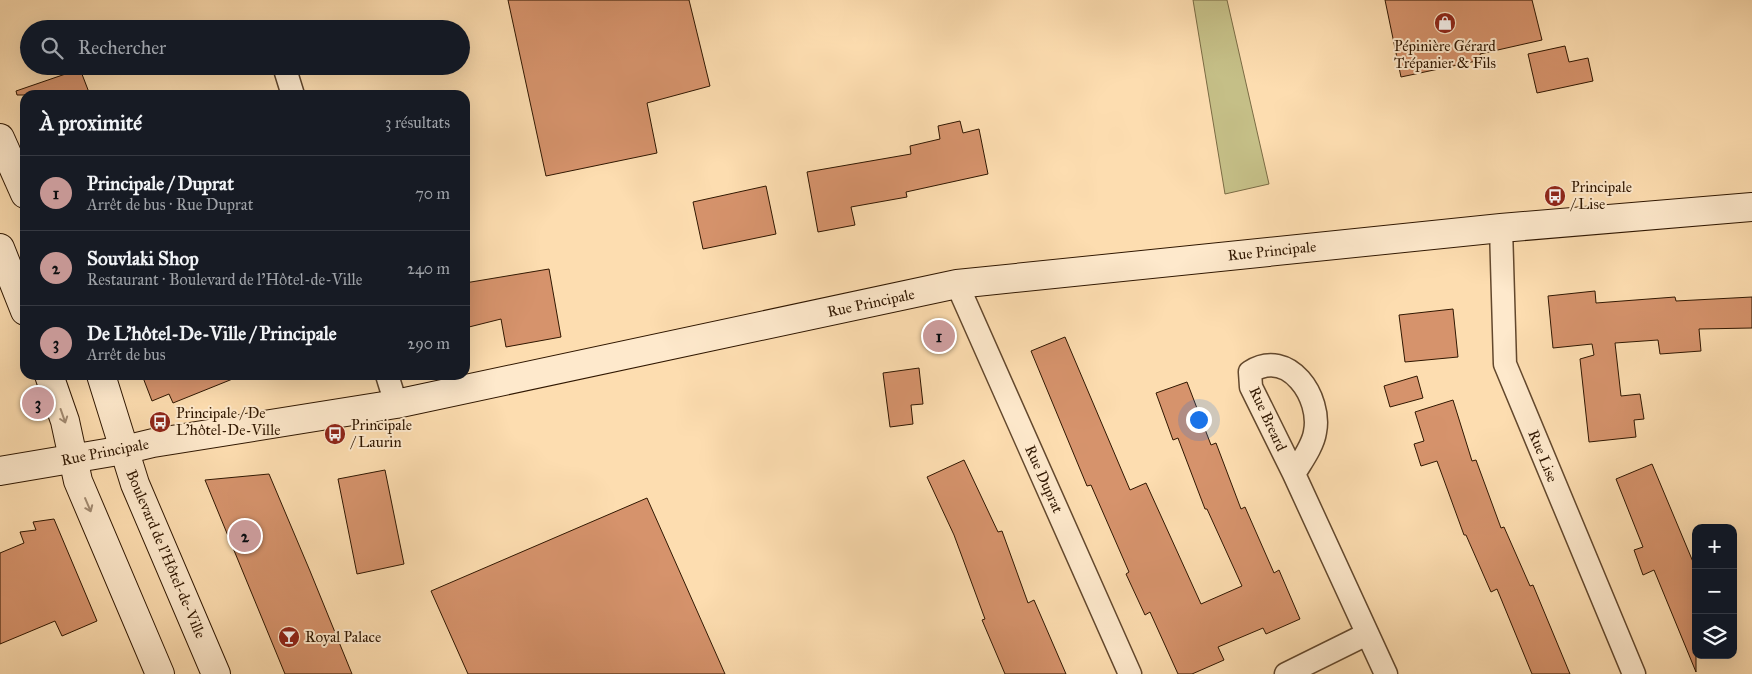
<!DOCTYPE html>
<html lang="fr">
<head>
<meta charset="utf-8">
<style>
  :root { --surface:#171b24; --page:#20242c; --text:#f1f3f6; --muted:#9ea1a6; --line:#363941; --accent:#c59692 }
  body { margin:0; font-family:"IM FELL Great Primer",serif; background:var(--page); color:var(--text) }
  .controls { position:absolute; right:15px; bottom:15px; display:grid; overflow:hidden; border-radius:10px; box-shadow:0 5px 20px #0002 }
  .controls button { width:45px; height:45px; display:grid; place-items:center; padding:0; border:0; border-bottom:1px solid var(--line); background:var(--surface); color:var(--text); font:25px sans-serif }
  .you { position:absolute; left:1198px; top:419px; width:18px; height:18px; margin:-12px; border:4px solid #fff; border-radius:50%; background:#1a73e8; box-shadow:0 0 0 8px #1a73e833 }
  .badge { display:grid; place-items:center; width:32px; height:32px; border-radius:50%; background:var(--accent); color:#111; font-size:16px; font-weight:700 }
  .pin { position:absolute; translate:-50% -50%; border:2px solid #fff; box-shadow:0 1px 5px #0006 }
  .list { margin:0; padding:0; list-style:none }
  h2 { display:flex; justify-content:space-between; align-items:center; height:65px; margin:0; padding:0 20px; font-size:21px }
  h2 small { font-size:16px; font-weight:400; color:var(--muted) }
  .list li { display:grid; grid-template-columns:32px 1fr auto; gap:15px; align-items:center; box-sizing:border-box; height:75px; padding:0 20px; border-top:1px solid var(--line) }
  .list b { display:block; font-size:19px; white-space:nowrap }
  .list p { margin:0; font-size:16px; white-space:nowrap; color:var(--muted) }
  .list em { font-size:16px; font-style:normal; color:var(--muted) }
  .icon { flex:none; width:28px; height:28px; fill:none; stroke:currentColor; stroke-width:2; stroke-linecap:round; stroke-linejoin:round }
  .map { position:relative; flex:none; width:1752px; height:674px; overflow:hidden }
  .search { position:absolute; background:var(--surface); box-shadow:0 5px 20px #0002; left:20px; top:20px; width:450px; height:55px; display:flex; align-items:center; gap:12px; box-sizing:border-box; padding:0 18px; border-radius:28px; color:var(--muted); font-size:19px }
  .panel { position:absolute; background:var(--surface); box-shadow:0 5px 20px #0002; left:20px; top:90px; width:450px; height:290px; border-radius:15px }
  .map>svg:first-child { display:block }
  .green { fill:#c5bf87; stroke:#7a6b44 }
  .building { fill:#d6936c; stroke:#301701 }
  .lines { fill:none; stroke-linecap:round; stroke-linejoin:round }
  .street-casing { stroke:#63482d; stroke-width:25 }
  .secondary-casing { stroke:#301701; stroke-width:30 }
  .street { stroke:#fee9cc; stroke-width:22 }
  .secondary { stroke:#fee9cc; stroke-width:28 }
  .oneway { stroke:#a18a71 }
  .labels { text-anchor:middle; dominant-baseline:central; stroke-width:4; stroke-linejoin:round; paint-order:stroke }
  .poi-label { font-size:15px; fill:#301701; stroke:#fee9cc; text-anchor:start }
  .street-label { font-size:15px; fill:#301701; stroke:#fee9cc }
</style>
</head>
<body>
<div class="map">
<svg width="1752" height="674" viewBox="0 0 1752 674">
  <rect width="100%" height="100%" fill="#fdddb0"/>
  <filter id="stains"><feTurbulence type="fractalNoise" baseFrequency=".004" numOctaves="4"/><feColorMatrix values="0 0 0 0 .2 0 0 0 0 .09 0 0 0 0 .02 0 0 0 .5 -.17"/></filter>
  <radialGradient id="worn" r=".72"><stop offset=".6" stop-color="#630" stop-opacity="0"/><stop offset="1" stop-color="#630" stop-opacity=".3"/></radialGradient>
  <path class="green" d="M1193,0H1227L1269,184L1225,194Z"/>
  <g class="building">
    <path d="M508,0H689L710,86L647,103L657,153L546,176Z"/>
    <path d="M1385,0H1532L1542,40L1480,54L1481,60L1401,77Z"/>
    <path d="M1565,46L1569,62L1588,58L1593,81L1537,93L1528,54Z"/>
    <path d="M80,69L90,95H17L16,91Z"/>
    <path d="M960,121L963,133L979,129L988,174L906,192L907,197L851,207L855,225L818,232L807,172L911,154L910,146L940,139L938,126Z"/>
    <path d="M766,186L776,234L703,249L693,202Z"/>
    <path d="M549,269L561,337L506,347L501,319L465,328V283Z"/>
    <path d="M1595,291L1596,303L1675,297L1676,301L1752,297V328L1699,329L1701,351L1660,354L1658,340L1615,343L1621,396L1640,394L1644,419L1634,420L1636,437L1589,442L1580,359L1594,355L1592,344L1553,348L1548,296Z"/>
    <path d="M1453,309L1458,357L1405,362L1399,315Z"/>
    <path d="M1065,337L1130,490L1146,483L1201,604L1242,586L1207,509H1205L1178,438L1173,440L1156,393L1187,382L1211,445L1216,443L1241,509L1245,507L1274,573L1279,570L1300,619L1266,634L1263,628L1218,647L1224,660L1192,674H1178L1150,612L1145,615L1126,574L1129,572L1091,485L1087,486L1031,351Z"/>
    <path d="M919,368L923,404L911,405L913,424L890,427L883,373Z"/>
    <path d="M142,375H240V376L173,403L169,394L152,401Z"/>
    <path d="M1417,376L1423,398L1390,407L1384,386Z"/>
    <path d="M1453,400L1472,461L1476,460L1501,528L1504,527L1530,586L1533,585L1570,674H1532L1497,589L1491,592L1466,535H1464L1437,461L1421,466L1414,444L1424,441L1415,412Z"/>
    <path d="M964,460L998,532L1002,531L1028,603L1034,600L1066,674H1005L982,620L985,619L954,535L927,477Z"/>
    <path d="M1652,464L1696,569V672L1654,570L1643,575L1634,550L1643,547L1616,479Z"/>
    <path d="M385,470L404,564L357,574L338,479Z"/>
    <path d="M269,474L310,571L352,674H285L205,480Z"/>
    <path d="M647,498L725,674H468L431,591Z"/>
    <path d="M54,519L97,621L62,636L55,621L0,644V553L24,543L20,532L36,530L33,522Z"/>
  </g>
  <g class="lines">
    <g class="street-casing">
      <g id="street">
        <path d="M284,66L293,95"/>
        <path d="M1501,228L1505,364L1634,674"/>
        <path d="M957,284L1130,674"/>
        <path d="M387,375L396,404"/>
        <path d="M1294,474C1301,462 1313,446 1315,432C1322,398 1289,347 1250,372L1251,387L1294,474L1386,674"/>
        <path d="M1286,674L1367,634"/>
      </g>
    </g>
    <g class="secondary-casing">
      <g id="secondary">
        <path d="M0,138L25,194"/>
        <path d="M0,248L25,311"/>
        <path d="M49,375L65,421L78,481L160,674"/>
        <path d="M101,375L135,484L216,674"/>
        <path d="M0,471L124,450L153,443L396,404L957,284L1501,228L1752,207"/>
      </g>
    </g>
    <use href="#street" class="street"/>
    <use href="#secondary" class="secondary"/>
  </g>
  <defs><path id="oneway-shaft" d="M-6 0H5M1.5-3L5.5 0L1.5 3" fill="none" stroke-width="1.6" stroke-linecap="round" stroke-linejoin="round" transform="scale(1.25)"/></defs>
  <g class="oneway">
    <use href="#oneway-shaft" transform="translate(63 416) rotate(71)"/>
    <use href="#oneway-shaft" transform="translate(88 505) rotate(67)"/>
  </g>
  <defs>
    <g id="shop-disc" transform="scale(1.125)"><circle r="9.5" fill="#8f2418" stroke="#fee9cc"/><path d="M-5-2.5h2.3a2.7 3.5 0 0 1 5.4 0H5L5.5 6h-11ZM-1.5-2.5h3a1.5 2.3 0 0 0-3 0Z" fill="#fff"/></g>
    <g id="bus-disc" transform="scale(1.125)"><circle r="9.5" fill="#8f2418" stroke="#fee9cc"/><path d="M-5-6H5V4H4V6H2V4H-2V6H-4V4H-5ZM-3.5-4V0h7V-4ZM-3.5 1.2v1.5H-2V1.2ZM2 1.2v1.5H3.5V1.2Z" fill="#fff"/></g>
    <g id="bar-disc" transform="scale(1.125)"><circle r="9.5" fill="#8f2418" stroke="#fee9cc"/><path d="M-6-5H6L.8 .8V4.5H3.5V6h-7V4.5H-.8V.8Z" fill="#fff"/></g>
  </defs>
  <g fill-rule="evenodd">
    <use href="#shop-disc" x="1445" y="23"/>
    <use href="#bus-disc" x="1555" y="196"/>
    <use href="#bus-disc" x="160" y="422"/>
    <use href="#bus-disc" x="335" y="434"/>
    <use href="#bar-disc" x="289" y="637"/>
  </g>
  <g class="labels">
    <g class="poi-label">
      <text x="1445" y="46" text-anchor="middle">Pépinière Gérard<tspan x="1445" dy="17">Trépanier &amp; Fils</tspan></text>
      <text x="1571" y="187">Principale<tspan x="1571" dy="17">/ Lise</tspan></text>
      <text x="176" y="413">Principale / De<tspan x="176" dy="17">L'hôtel-De-Ville</tspan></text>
      <text x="351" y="425">Principale<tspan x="351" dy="17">/ Laurin</tspan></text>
      <text x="305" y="637">Royal Palace</text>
    </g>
    <g class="street-label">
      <text transform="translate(1272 251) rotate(-6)">Rue Principale</text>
      <text transform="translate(871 303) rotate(-12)">Rue Principale</text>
      <text transform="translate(1268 419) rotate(65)">Rue Breard</text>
      <text transform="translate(105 452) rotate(-11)">Rue Principale</text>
      <text transform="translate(1543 456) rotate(68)">Rue Lise</text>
      <text transform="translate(1044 479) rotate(66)">Rue Duprat</text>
      <text transform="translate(166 554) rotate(67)">Boulevard de l'Hôtel-de-Ville</text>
    </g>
  </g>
  <rect width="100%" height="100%" filter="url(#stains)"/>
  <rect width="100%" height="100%" fill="url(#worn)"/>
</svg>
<div class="controls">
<button>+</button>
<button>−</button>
<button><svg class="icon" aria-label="layers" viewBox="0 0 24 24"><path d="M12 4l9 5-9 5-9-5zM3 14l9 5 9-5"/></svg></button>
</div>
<div class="you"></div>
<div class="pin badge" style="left:939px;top:336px">1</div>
<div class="pin badge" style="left:245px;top:536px">2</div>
<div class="pin badge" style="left:38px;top:403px">3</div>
<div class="search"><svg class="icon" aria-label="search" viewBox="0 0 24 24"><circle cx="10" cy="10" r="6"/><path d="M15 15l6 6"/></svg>Rechercher</div>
<section class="panel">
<h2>À proximité<small>3 résultats</small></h2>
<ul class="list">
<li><span class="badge">1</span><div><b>Principale / Duprat</b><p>Arrêt de bus · Rue Duprat</p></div><em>70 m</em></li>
<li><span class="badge">2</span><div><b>Souvlaki Shop</b><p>Restaurant · Boulevard de l'Hôtel-de-Ville</p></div><em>240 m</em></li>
<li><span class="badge">3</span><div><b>De L'hôtel-De-Ville / Principale</b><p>Arrêt de bus</p></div><em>290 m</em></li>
</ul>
</section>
</div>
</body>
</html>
